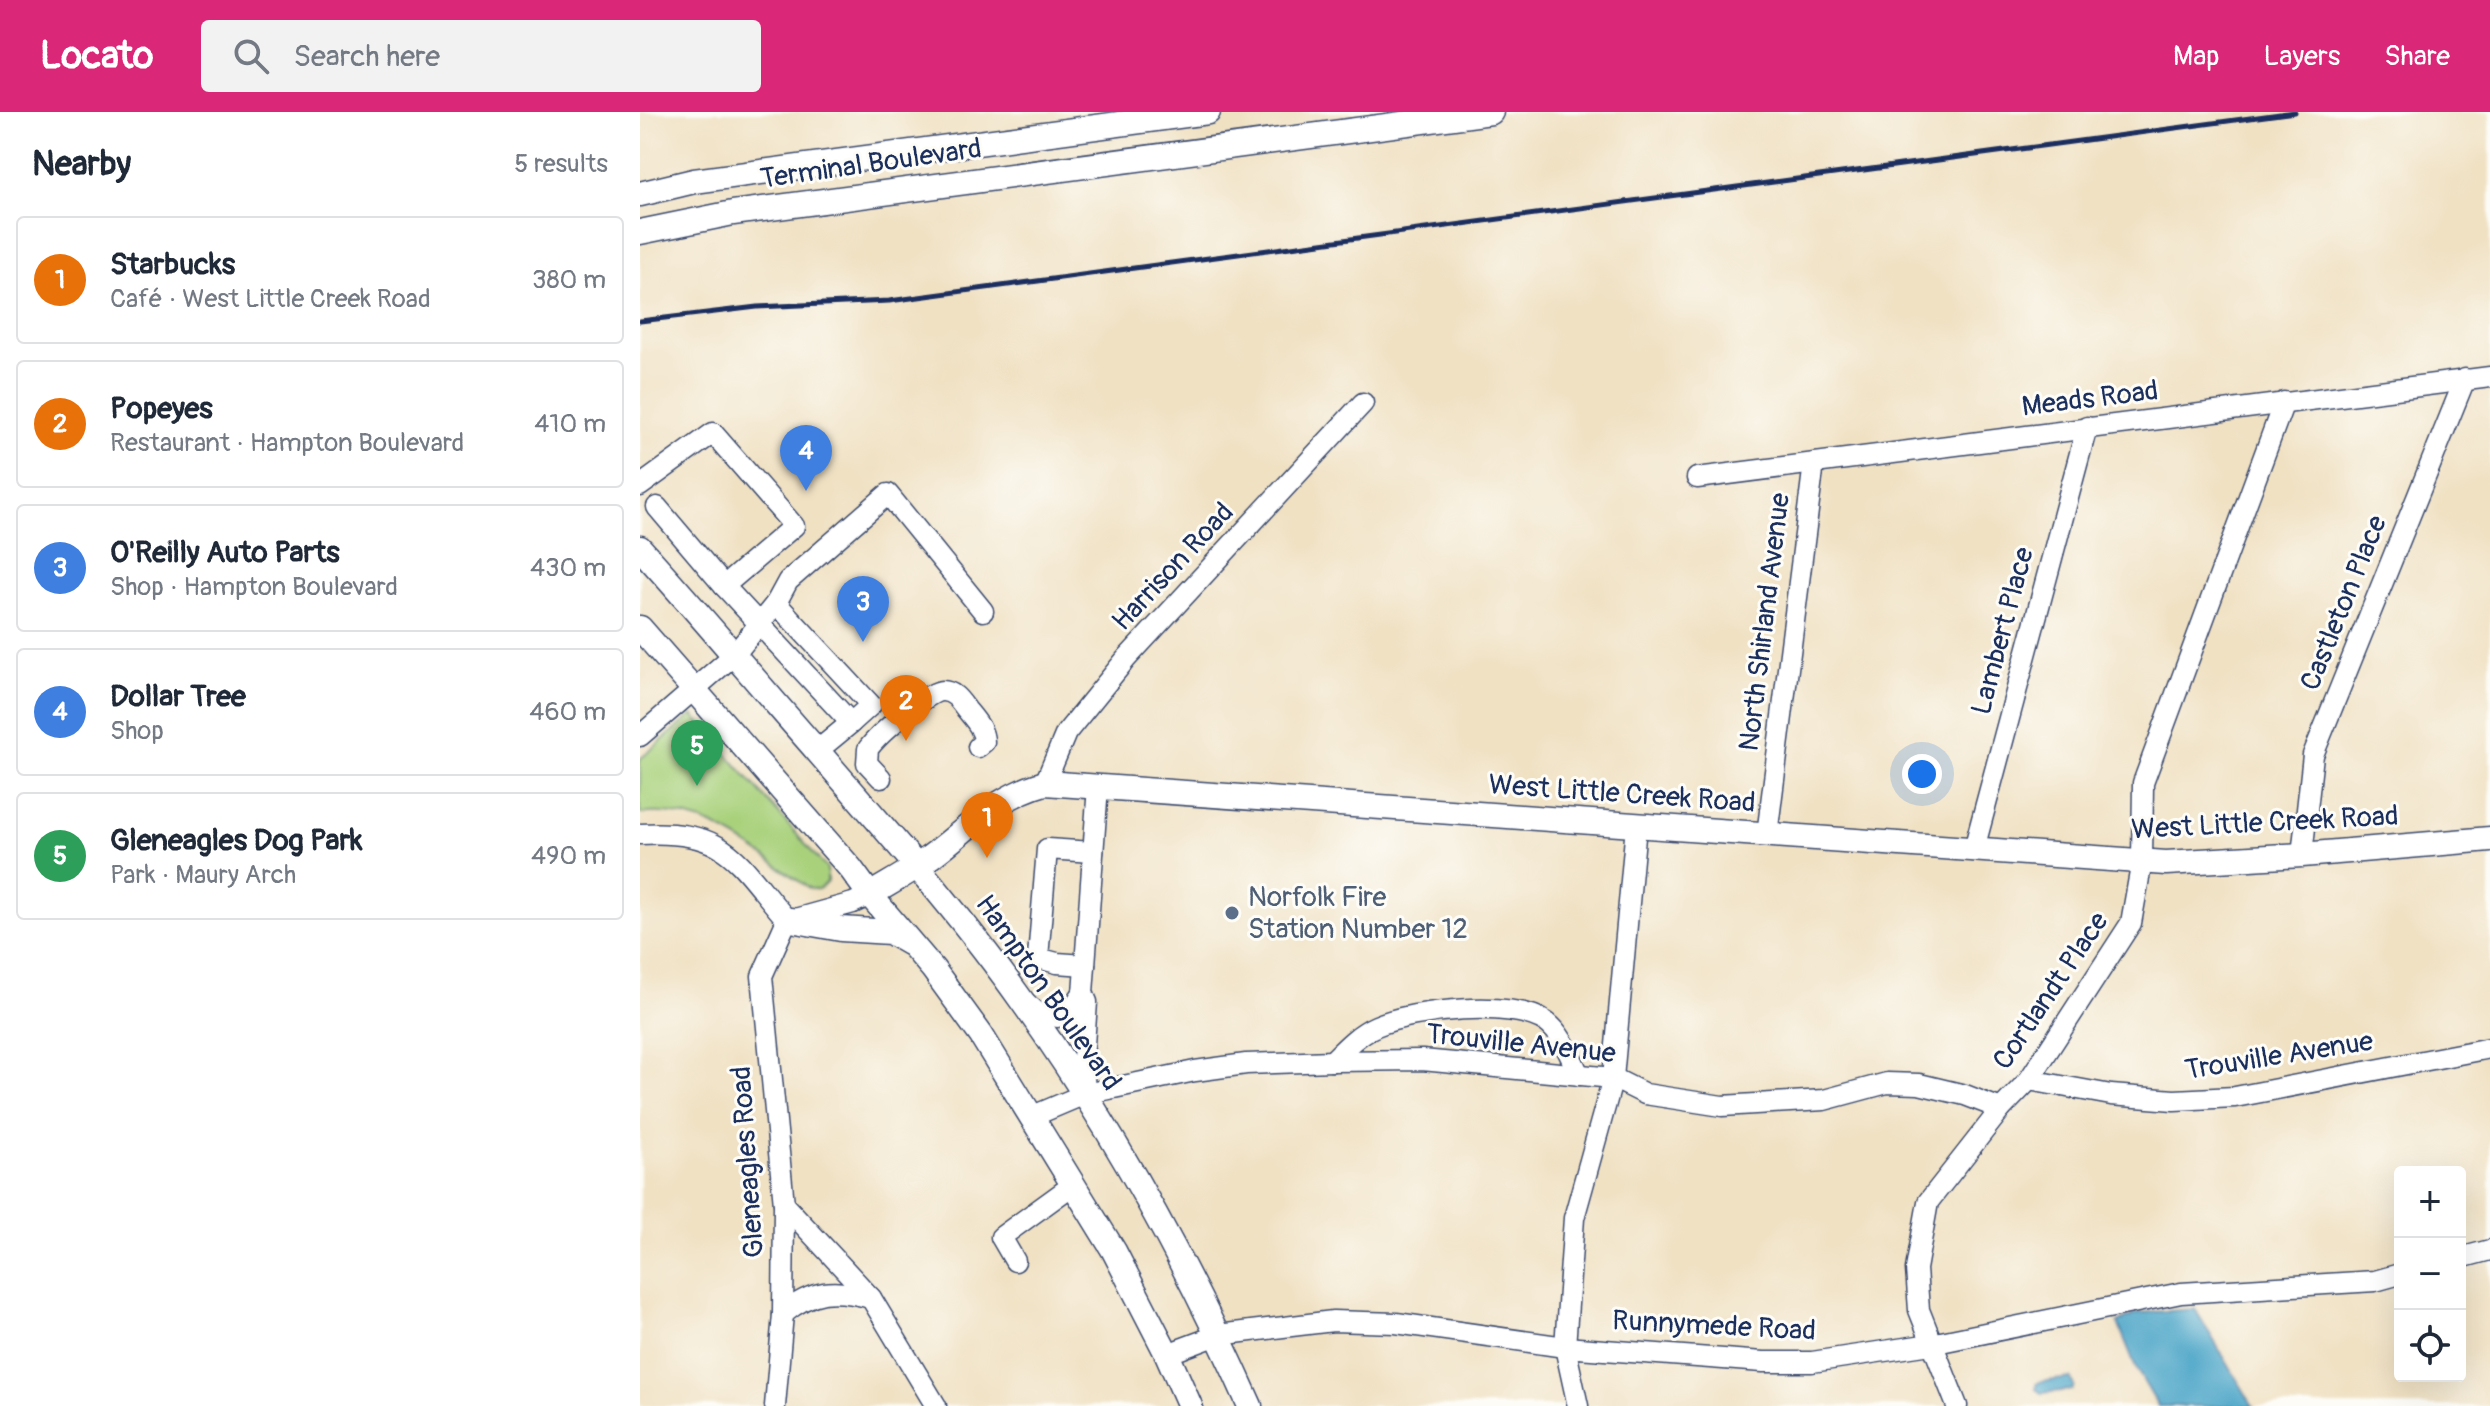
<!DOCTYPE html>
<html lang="en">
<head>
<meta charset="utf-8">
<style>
  :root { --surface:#fff; --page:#f2f2f3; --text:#1f2937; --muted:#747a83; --line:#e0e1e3; --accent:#db2777 }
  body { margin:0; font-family:Pangolin,sans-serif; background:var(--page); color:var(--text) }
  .controls { position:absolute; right:24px; bottom:24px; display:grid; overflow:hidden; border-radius:8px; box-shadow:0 8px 32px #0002 }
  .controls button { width:72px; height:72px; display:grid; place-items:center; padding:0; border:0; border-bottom:2px solid var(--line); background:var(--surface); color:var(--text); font:40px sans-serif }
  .you { position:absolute; left:1282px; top:662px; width:28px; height:28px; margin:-20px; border:6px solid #fff; border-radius:50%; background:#1a73e8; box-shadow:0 0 0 12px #1a73e833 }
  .badge { display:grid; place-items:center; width:52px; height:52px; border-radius:50%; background:var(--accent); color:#fff; font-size:26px; font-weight:700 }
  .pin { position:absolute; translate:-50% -66px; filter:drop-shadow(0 2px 4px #0008) }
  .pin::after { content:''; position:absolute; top:42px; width:28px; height:24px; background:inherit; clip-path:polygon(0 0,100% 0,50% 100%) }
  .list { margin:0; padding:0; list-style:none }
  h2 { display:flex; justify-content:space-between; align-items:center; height:104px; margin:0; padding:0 32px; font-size:34px }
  h2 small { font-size:26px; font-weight:400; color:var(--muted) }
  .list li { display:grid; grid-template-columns:52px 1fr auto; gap:24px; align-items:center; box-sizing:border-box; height:128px; margin:0 16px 16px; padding:0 16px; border:2px solid var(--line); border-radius:8px }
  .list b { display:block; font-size:30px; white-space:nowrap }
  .list p { margin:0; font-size:26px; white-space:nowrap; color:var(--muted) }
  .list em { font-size:26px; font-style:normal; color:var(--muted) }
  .icon { flex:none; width:44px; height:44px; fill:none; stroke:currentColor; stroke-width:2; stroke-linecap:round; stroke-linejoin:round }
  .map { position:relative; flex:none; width:1850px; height:1294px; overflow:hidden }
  header { display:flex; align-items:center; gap:48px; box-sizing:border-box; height:112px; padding:0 40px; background:var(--accent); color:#fff }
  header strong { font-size:38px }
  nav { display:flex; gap:44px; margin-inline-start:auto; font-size:28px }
  .search { width:560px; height:72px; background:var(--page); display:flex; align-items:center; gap:20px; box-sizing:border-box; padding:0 28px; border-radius:8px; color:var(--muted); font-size:30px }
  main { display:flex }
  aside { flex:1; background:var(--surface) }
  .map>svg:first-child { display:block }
  .green { fill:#a9d17c; stroke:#62806d; stroke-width:2 }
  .water { fill:#4ba5c8; stroke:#336a93; stroke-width:2 }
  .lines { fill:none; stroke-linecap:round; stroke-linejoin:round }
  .minor-casing { stroke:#3b4a6d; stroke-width:23 }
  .major-casing { stroke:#3b4a6d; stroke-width:27 }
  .minor { stroke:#fff; stroke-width:20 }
  .major { stroke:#fff; stroke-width:24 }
  .rail { stroke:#1b2f5e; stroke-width:5 }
  .service-dot { fill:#5c6f8a; stroke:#fdfcf7; stroke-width:3 }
  .labels { text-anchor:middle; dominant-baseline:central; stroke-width:6; stroke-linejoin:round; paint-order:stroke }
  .street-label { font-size:28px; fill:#1b2f5e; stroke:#fdfcf7 }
  .service-label { font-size:28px; fill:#4e5e75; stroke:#fdfcf7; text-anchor:start }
</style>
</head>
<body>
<header>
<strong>Locato</strong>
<div class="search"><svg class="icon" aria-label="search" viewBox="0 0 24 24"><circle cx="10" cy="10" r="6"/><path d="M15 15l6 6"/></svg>Search here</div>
<nav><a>Map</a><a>Layers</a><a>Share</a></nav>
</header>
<main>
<aside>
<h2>Nearby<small>5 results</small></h2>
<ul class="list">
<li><span class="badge" style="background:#e8710a">1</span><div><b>Starbucks</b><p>Café · West Little Creek Road</p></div><em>380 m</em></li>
<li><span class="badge" style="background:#e8710a">2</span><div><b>Popeyes</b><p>Restaurant · Hampton Boulevard</p></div><em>410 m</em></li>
<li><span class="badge" style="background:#3f7fe0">3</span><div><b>O'Reilly Auto Parts</b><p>Shop · Hampton Boulevard</p></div><em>430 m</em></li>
<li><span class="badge" style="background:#3f7fe0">4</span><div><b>Dollar Tree</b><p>Shop</p></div><em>460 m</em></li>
<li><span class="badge" style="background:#2e9e5b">5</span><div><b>Gleneagles Dog Park</b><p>Park · Maury Arch</p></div><em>490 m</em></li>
</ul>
</aside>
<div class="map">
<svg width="1850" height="1294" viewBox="0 0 1850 1294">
  <rect width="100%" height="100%" fill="#fdfcf7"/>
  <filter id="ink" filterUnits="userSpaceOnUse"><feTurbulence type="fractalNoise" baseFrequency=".0125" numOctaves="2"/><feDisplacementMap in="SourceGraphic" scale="16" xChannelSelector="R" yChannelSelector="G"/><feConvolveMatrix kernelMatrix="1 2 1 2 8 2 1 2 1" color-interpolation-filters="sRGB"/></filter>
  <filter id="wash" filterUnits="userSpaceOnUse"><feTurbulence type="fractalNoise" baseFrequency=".006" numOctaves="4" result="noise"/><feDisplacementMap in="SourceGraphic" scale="32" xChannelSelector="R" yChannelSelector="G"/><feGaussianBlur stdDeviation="1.8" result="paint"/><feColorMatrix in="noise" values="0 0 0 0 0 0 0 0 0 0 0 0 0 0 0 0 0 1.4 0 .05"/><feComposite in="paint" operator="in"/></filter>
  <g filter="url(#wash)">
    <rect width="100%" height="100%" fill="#f0e1c3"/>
    <path class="green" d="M53,603L187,757V770C181,777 177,779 169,776C118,742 66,692 0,702V647Z"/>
    <g class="water">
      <path d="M1555,1197L1613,1294H1518L1497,1258L1478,1211L1497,1201Z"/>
      <path d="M1430,1266L1434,1274L1432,1278L1401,1281L1396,1277V1272L1400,1270Z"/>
    </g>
  </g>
  <g filter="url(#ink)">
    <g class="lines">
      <g class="minor-casing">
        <g id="minor">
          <path d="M1057,366L1850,265"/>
          <path d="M0,374L73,321L154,414L84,474L211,611L231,593L136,491L95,542L0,624"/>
          <path d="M17,395L84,474"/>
          <path d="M136,491L148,469L248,382L343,499"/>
          <path d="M177,639L211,611"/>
          <path d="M241,666L227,651L228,637C237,624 287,579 302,579C314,579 320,589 326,597C334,607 344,617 344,630L338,635"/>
          <path d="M405,671L426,621L486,547L723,291"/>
          <path d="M0,722C89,717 95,748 147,808"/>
          <path d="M1127,723L1174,351"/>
          <path d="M1334,737L1447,315"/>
          <path d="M1662,743L1673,643L1825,267"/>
          <path d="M155,807L213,791L230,783"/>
          <path d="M445,853L417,851L398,846L407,737L453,740"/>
          <path d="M386,891L399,902L417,905L433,895L443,881"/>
          <path d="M692,949C705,936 718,922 736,914C773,898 872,887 906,910C922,921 931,946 939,963"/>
          <path d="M1389,968L1471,983L1534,988L1595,985L1850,936"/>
          <path d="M445,982L443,947L447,890L443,881L458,674"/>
          <path d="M393,1004L445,982L555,959L606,952L692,949L782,948L973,966L1005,982L1082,994L1184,988L1247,971L1279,972L1325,983L1361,997"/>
          <path d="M144,1092L231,1186L296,1294"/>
          <path d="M1820,1146L1850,1138"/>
          <path d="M375,1149L361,1125L434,1072"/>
          <path d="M143,1202C173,1177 194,1176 231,1186"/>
          <path d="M527,1242L578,1223L693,1209L756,1211L925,1235L1123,1250H1172L1291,1232L1541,1181L1735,1169L1760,1162"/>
          <path d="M135,1294L143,1202L144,1092L122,864L147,808"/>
          <path d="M938,1294L925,1235L934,1106L973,966L996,714"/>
          <path d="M1317,1294L1279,1198L1276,1157L1288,1090L1361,997L1389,968L1491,811L1502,749L1503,671L1644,290"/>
        </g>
      </g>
      <g class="major-casing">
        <g id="major">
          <path d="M0,82L54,69L568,0"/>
          <path d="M0,120L93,101L851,0"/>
          <path d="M0,436C61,503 119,573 179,641C249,722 320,801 382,889C472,1015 547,1152 610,1294"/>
          <path d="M0,516L211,757L230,783L293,857L341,923L474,1139L527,1242L550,1294"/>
          <path d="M230,783C246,773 263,764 279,753C323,723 351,686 405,671L1526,751L1662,743L1850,727"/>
          <path d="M151,808L201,817L250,820L269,831"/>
        </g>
      </g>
      <use href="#minor" class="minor"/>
      <use href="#major" class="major"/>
      <path class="rail" d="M0,209L117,195L249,189L1655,0"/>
    </g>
  </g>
  <circle class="service-dot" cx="592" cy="801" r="8"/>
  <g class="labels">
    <g class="street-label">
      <text transform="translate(231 52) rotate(-8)">Terminal Boulevard</text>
      <text transform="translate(1450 287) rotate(-7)">Meads Road</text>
      <text transform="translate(533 455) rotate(-47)">Harrison Road</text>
      <text transform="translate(1704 491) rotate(-68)">Castleton Place</text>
      <text transform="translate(1125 510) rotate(-83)">North Shirland Avenue</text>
      <text transform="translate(1363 519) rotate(-75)">Lambert Place</text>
      <text transform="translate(982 682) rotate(4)">West Little Creek Road</text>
      <text transform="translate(1625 711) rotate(-3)">West Little Creek Road</text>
      <text transform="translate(1411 879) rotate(-56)">Cortlandt Place</text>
      <text transform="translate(408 881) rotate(55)">Hampton Boulevard</text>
      <text transform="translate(881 932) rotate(6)">Trouville Avenue</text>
      <text transform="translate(1639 944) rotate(-9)">Trouville Avenue</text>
      <text transform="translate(108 1050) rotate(-94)">Gleneagles Road</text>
      <text transform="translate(1074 1214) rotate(3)">Runnymede Road</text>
    </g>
    <g class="service-label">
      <text x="608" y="785">Norfolk Fire<tspan x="608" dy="32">Station Number 12</tspan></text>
    </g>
  </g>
</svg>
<div class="controls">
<button>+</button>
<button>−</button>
<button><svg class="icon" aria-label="locate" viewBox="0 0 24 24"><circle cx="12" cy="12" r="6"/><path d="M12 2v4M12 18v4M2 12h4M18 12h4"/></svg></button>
</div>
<div class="you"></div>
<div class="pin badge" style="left:347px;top:746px;background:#e8710a">1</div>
<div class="pin badge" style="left:266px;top:629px;background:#e8710a">2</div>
<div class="pin badge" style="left:223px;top:530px;background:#3f7fe0">3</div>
<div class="pin badge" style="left:166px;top:379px;background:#3f7fe0">4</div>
<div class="pin badge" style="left:57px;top:674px;background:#2e9e5b">5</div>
</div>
</main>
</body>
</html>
